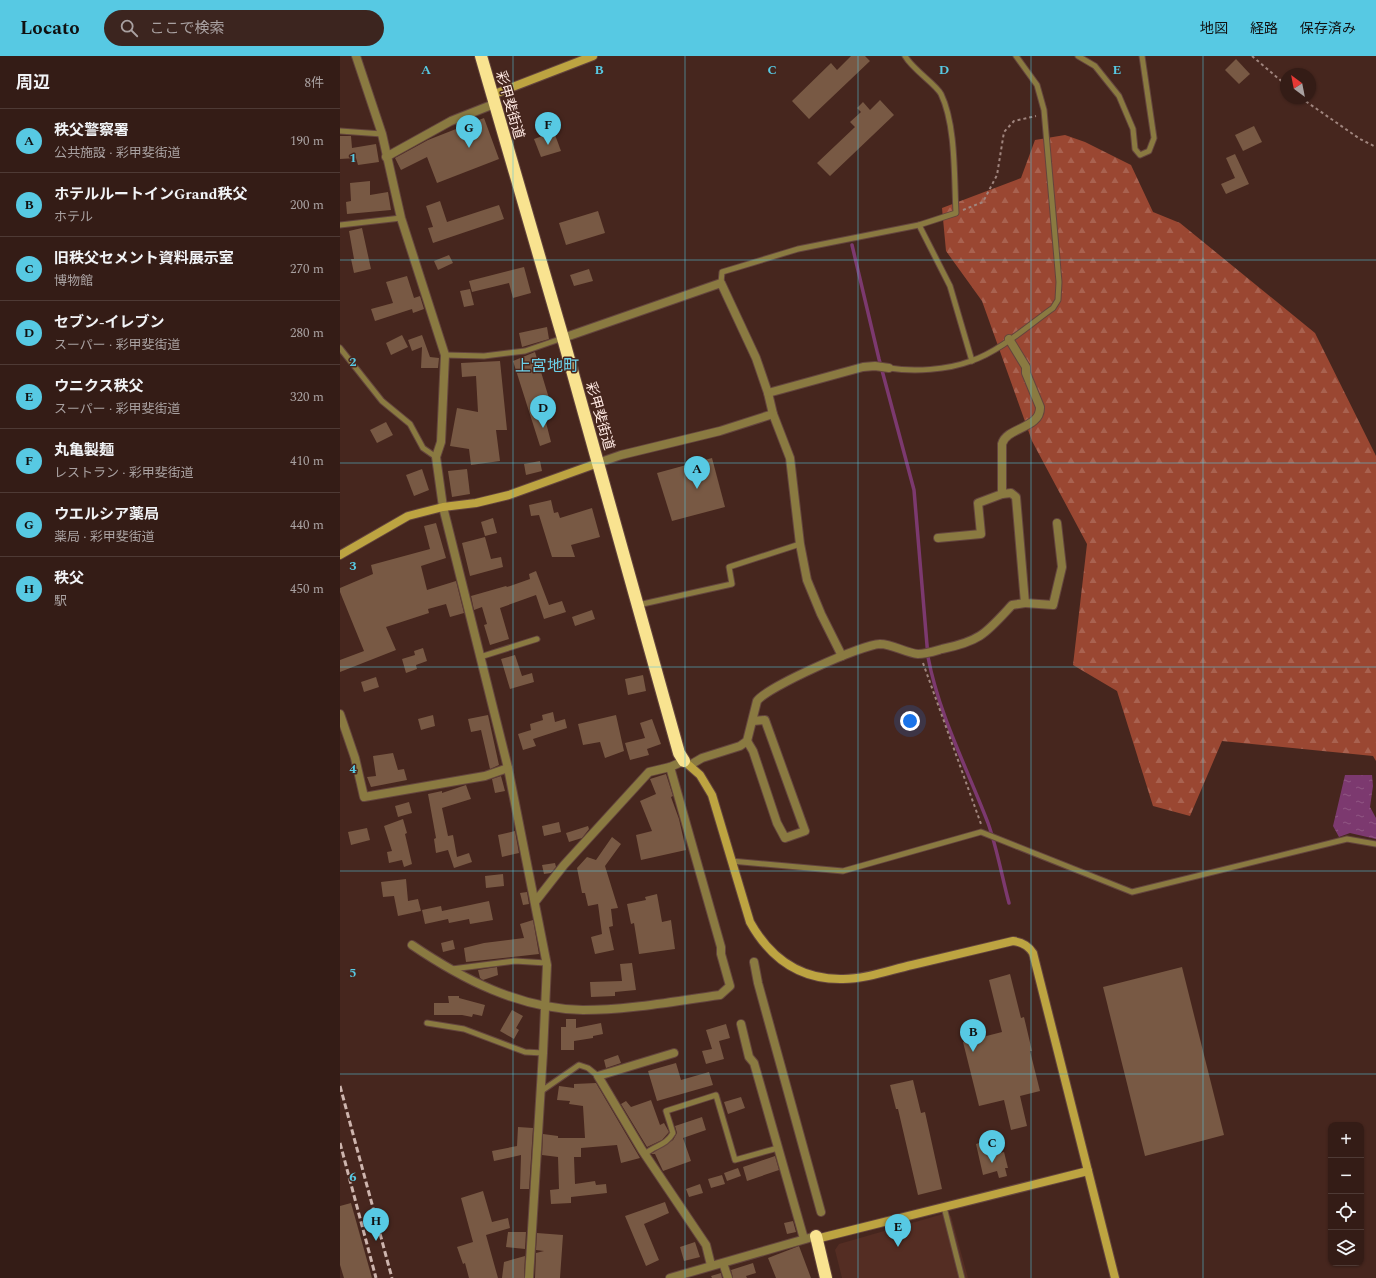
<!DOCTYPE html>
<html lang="ja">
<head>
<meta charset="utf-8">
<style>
  :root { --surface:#341c16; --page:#3c251f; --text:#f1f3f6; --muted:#a9a1a1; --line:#4e3a35; --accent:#57c9e3 }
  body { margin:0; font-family:Spectral,"Noto Sans JP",serif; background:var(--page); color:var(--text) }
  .controls { position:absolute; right:12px; bottom:12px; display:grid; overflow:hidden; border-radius:8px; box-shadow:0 1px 3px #0004 }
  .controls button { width:36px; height:36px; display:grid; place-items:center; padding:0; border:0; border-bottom:1px solid var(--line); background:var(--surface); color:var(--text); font:20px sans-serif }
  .compass { position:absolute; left:940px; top:12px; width:36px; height:36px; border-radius:50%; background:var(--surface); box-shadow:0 1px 3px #0004; rotate:328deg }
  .you { position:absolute; left:570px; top:665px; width:14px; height:14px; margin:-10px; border:3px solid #fff; border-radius:50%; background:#1a73e8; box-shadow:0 0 0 6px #1a73e833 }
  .badge { display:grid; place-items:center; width:26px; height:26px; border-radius:50%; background:var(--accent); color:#111; font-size:13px; font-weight:700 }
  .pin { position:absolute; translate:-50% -33px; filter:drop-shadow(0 1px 2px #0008) }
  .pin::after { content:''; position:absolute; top:21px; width:14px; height:12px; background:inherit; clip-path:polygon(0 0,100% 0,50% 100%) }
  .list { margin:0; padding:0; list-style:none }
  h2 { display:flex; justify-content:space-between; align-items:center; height:52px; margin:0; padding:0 16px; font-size:17px }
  h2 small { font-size:13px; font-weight:400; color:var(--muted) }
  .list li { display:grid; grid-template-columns:26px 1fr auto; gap:12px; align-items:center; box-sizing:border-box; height:64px; padding:0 16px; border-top:1px solid var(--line) }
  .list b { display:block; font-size:15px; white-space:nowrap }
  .list p { margin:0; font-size:13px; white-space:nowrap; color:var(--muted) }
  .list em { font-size:13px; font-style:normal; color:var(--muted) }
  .icon { flex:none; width:22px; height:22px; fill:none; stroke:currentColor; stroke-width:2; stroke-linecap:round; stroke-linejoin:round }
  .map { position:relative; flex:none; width:1036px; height:1222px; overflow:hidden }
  header { display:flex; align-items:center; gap:24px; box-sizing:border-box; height:56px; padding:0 20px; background:var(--accent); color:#111 }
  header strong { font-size:19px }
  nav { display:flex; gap:22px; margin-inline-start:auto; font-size:14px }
  .search { width:280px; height:36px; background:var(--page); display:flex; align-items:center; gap:10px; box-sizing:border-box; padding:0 14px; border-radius:22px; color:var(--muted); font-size:15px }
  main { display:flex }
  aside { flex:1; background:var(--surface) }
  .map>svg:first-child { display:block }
  .built { fill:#542d23 }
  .forest { fill:url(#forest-firs) }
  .water { fill:url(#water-ripples) }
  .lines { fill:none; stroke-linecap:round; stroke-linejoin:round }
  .stream { stroke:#7c396f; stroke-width:3.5 }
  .building { fill:#785944 }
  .lane-casing { stroke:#64453e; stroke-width:7 }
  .street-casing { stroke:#64453e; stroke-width:10 }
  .secondary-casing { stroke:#64453e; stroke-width:10 }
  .highway-casing { stroke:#64453e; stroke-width:14 }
  .path { stroke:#a0857e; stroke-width:2; stroke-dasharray:3 3; stroke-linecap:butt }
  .lane { stroke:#8a7a41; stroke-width:5 }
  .street { stroke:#8a7a41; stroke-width:8 }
  .secondary { stroke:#bda441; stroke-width:8 }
  .highway { stroke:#f9e390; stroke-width:12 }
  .rail { stroke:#ceb5ae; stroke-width:3; stroke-dasharray:6 3; stroke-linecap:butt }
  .grid { fill:none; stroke:#57c9e3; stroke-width:1; stroke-opacity:0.55 }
  .labels { text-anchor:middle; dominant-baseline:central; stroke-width:3; stroke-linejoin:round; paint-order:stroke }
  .street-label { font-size:14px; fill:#ffe9e3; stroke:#46261e }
  .quarter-label { font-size:16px; fill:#6cd1e9; stroke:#46261e }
  .grid-label { font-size:13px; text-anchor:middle; font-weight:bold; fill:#57c9e3; stroke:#46261e; stroke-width:3; stroke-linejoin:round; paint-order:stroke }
</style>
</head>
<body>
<header>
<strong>Locato</strong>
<div class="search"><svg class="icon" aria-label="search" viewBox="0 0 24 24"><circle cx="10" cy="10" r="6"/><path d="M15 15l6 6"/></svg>ここで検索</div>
<nav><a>地図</a><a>経路</a><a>保存済み</a></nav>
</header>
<main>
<aside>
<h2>周辺<small>8件</small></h2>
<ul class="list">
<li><span class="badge">A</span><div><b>秩父警察署</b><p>公共施設 · 彩甲斐街道</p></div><em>190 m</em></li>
<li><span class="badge">B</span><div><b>ホテルルートインGrand秩父</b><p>ホテル</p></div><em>200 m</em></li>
<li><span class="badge">C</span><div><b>旧秩父セメント資料展示室</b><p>博物館</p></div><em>270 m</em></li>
<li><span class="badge">D</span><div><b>セブン-イレブン</b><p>スーパー · 彩甲斐街道</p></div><em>280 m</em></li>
<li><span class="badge">E</span><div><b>ウニクス秩父</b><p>スーパー · 彩甲斐街道</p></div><em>320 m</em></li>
<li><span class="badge">F</span><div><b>丸亀製麺</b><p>レストラン · 彩甲斐街道</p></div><em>410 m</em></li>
<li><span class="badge">G</span><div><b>ウエルシア薬局</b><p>薬局 · 彩甲斐街道</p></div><em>440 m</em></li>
<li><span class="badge">H</span><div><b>秩父</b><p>駅</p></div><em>450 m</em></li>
</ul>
</aside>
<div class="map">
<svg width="1036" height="1222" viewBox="0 0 1036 1222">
  <defs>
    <pattern id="forest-firs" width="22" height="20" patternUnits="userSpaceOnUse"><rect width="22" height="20" fill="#9a4732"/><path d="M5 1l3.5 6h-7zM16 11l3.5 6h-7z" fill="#a96250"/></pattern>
    <pattern id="water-ripples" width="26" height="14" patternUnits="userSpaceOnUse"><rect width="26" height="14" fill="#7c396f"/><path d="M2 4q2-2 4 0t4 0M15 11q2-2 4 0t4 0" fill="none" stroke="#905683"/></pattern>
  </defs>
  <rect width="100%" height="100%" fill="#46261e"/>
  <path class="built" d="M603,1158L611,1160L628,1222H502L495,1194L499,1188Z"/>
  <path class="forest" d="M725,79L745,86L791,109L813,156L840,167L975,277L1036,400V705L1033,700L882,685L850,760L813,750L777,635L733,609L747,488L692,385L642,245L606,195L602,152L681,122L695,84Z"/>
  <path class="water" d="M1005,719H1032L1033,730L1030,751L1036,762V783L1010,777L999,781L993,770Z"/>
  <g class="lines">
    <path class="stream" d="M512,189L539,303L574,434L588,601C599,659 627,712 648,767C657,792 662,821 669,847"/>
  </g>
  <g class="building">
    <path d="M511,0H525L530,5L469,63L452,45L491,7L497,14Z"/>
    <path d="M896,3L910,18L899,28L885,14Z"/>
    <path d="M540,44L554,59L490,120L477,107L515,71L510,66L521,56L517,52L523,46L530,54Z"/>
    <path d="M144,62L159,103L97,127L87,101L61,114L55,102L88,84Z"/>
    <path d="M914,70L922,86L903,95L895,79Z"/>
    <path d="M214,76L221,95L201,101L194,83Z"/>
    <path d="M0,80H11L12,92L36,88L39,106L18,109L16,102L0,103Z"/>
    <path d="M895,98L909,128L886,138L881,128L895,122L886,102Z"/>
    <path d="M30,125V139L48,136L51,154L7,158L6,146L11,145L10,127Z"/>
    <path d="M100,145L107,166L159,149L164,163L93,187L88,172L93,171L86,150Z"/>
    <path d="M258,155L265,177L226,189L219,167Z"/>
    <path d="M22,172L31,213L14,217L11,203H14L9,175Z"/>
    <path d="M109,199L113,207L98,214L94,205Z"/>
    <path d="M184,211L191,237L173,242L169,227L132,236L129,225Z"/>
    <path d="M249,213L253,225L234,230L230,219Z"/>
    <path d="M67,220L74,242L80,240L84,253L73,257L72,253L35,265L31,253L53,247L46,226Z"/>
    <path d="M130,233L134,249L124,251L120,235Z"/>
    <path d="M207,271L209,283L182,291L179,277Z"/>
    <path d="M62,279L68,291L51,299L46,287Z"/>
    <path d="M82,279L90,301L99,302L98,312H81L82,291L72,295L68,284Z"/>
    <path d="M195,296L211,349L202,351L211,386L200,390L173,305Z"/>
    <path d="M160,305L167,374H156L160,405L131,409L129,393L110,390L117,352L138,356L136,320L122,321L121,307Z"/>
    <path d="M46,366L53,379L37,387L30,374Z"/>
    <path d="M372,402L385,451L332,465L317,417Z"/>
    <path d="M200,405L202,415L186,419L184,408Z"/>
    <path d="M82,413L89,434L74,440L66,419Z"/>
    <path d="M127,413L130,438L112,441L108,415Z"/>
    <path d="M211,444L214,457L218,456L220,462L252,452L260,481L231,489L235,501H212L199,459L191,460L189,449Z"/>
    <path d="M153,462L157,477L145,480L141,466Z"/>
    <path d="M96,467L106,502L81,510L87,534L116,525L124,557L110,561L106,548L88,553L89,557L46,571L56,594L0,616V604L24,595L0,536V532L33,518L31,509L90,493L84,470Z"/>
    <path d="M145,481L151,503L161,501L163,511L130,520L122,487Z"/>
    <path d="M196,515L209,549L222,545L226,556L204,563L196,539L160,552L169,583L150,589L144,569L147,568L142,551L134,554L131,540L166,530L167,531L190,523L189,518Z"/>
    <path d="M252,554L255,563L235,570L232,561Z"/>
    <path d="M83,592L87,605L76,609L77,613L66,617L62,603L75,599L74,595Z"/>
    <path d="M175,599L182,620L192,617L194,626L170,633L161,603Z"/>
    <path d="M303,619L306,635L288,639L285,623Z"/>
    <path d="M36,621L39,631L24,636L21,626Z"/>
    <path d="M213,656L215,666L225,663L227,672L193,683L196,690L183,694L178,678L191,674L190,668L203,664L202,659Z"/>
    <path d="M93,659L95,670L81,674L78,663Z"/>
    <path d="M148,659L159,709L150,713L141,674L131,676L128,663Z"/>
    <path d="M276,659L284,695L265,702L260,686L243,689L238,668Z"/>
    <path d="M312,663L321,688L307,693L309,699L290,704L285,687L305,682L300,667Z"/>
    <path d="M53,697L58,714L64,713L67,724L31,731L27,721L36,720L33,700Z"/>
    <path d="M326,718L333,740L331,741L339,763L346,794L301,804L296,779L312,775L300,745L316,738L310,723Z"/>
    <path d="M161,720L165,735L155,737L152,723Z"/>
    <path d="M126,729L131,743L102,752L108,780L113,779L117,801L129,797L132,806L114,812L108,794L96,797L94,783L96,782L88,738L102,735V737Z"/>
    <path d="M69,746L72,757L58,761L55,750Z"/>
    <path d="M63,763L67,777L65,778L72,808L64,811L62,804L49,807L47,796L52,795L44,770Z"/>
    <path d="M219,766L221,776L204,780L202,770Z"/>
    <path d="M248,770L249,773L242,782L229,786L226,777Z"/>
    <path d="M27,772L30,784L11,789L8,776Z"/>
    <path d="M175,775L179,797L162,801L158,779Z"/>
    <path d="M272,781L281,788L265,810L278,852L271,853L273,870L269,871L274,894L255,898L251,881L262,878L258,848L248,850L245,837H242L237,812L247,801L256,804Z"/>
    <path d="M215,807L216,811L211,817L204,818L202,809Z"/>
    <path d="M163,818L164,830L146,832L145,820Z"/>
    <path d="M66,823L68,845L78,843L81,855L58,860L54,840L43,841L41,826Z"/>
    <path d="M187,836L189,848L183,849L180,837Z"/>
    <path d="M317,838L322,866L331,864L335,893L299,898L294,867L291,868L287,848L306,844L305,841Z"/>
    <path d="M149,845L153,864L130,868L129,863L109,867L108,863L85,868L82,854L101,850L102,855Z"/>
    <path d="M193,864L199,898L126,906L124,892L144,887L184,882L180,868Z"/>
    <path d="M113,884L115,893L103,896L101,887Z"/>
    <path d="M292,907L296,934L275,936V940L251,941L250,926L282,925L280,908Z"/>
    <path d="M157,911L158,919L143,924L140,922L138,914Z"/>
    <path d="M842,911L884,1079L805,1100L763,931Z"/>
    <path d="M670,918L681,962L684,961L692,995H690L700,1035L680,1040L687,1070L671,1074L664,1044L639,1050L623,986L662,976L649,924Z"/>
    <path d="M108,940H119V942L145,949L142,960L133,958L132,961L122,959H94V947H109Z"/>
    <path d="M172,954L183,960L176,972L179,974L174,983L160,975Z"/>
    <path d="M226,963H236V972L261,967L263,978L253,980V982L234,985V994H221V971H226Z"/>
    <path d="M386,968L390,982L379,985L384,1003L366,1008L362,995L372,993L366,974Z"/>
    <path d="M278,999L281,1007L266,1012L264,1004Z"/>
    <path d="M336,1007L341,1024L369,1016L373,1029L317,1045L308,1015Z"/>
    <path d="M573,1024L581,1057L585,1056L602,1133L578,1139L558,1053H556L550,1029Z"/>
    <path d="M256,1027L300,1102L281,1107L277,1089L241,1092V1101H234L235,1128L255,1125L256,1129L266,1128L267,1137L231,1141V1147L211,1148L210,1134L219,1133L218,1101L202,1099L203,1078L218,1080V1082H245L243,1050L229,1048L230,1045L217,1044L219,1030L234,1032V1028Z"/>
    <path d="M401,1041L405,1052L388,1058L384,1046Z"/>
    <path d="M311,1044L320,1069L324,1067L329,1076L322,1084L307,1091L281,1048L286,1045L291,1051Z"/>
    <path d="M362,1061L366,1074L343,1082L351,1105L323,1115L315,1098H311L333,1084L337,1077L335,1070Z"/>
    <path d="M178,1071L193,1072L189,1133H180L181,1099L154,1105L152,1095L177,1090Z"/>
    <path d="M652,1083L656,1098L664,1096L668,1112H665L667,1120L659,1122L657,1115L643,1119L636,1088Z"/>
    <path d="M435,1100L439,1114L407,1125L403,1111Z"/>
    <path d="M398,1112L401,1120L387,1125L384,1117Z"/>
    <path d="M382,1119L385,1128L371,1132L368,1123Z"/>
    <path d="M360,1128L363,1137L349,1141L346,1133Z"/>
    <path d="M143,1135L152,1166L168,1162L170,1172L146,1179L158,1222H129L125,1207L123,1208L117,1191L133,1186L121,1142Z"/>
    <path d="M325,1146L329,1157L304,1168L319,1204L306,1210L285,1160Z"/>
    <path d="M11,1147L32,1222H4L0,1209V1150Z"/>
    <path d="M453,1165L456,1176L447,1178L444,1167Z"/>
    <path d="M168,1176H186L185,1193L166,1191Z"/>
    <path d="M197,1177L223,1179L220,1222H195L196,1197L204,1195L196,1194Z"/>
    <path d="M355,1186L360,1201L344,1205L340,1191Z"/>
    <path d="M459,1190L471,1222H436L428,1202Z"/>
    <path d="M185,1200L184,1222H162L164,1206Z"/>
    <path d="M413,1207L416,1217L406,1220L407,1222H393L391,1214Z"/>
    <path d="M381,1217L382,1222H372L371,1220Z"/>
  </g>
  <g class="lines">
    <g class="lane-casing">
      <g id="lane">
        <path d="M738,0L755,10L779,40L793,73L795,93L800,99L809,95L814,82L802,0"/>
        <path d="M0,75L42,78"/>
        <path d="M0,169L61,162"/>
        <path d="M579,169L610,230L632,305"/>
        <path d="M381,227L382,216L458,193L579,169L616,157C614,121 616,69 601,38C596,28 573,14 565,0"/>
        <path d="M0,292L42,345L70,368L83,392L96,401"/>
        <path d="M105,299L144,300L185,295L223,282"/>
        <path d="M549,312C574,316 607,314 631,305C659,296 689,269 713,252L718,244L719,226L704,54L697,29L676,0"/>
        <path d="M298,549L392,528L389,511L460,488"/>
        <path d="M140,601L197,583"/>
        <path d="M391,805L503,815L641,776L792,836L1007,783L1036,788"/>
        <path d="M112,913L175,905L206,907"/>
        <path d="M87,967L124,973L185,996L203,997"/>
        <path d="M200,1036L239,1009L248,1012L258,1020"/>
        <path d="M305,1098C315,1089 326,1090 333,1077L326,1055L376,1039L395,1104L438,1092"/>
        <path d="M604,1151L622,1222"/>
      </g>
    </g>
    <g class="street-casing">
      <g id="street">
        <path d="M16,0L42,78L61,162L105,299L101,386L96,401L103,451L168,712L207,909L203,997L189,1222"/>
        <path d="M46,101L111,65L154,48"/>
        <path d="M223,282L381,227L416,302L428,337L433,358L450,402L460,488L467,524L481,558L502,600"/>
        <path d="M428,337L523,311L535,310L549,312"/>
        <path d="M258,407L281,399L380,375L433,358"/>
        <path d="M598,482L641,478L638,447L662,438"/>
        <path d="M685,547L713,549L722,511L717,467"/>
        <path d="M0,658L15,702L24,741L145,720L168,712"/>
        <path d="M407,685L413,695L437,767L445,782L465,775L425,664L413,665"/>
        <path d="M350,709L362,702L400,690L407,685L417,645C427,631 521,589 540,588C552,588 566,597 578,598C586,598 595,595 602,593C641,585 646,577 672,549L685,547L676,441L671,437L662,438V388C666,371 701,373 700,351L686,317V311L669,283"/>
        <path d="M195,846L224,809L309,716L330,711L344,705"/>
        <path d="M72,889C122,923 180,953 243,954C289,954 335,945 380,939L390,930L381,898V891L330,711"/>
        <path d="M414,906L418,927L481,1156"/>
        <path d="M401,968L409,1001L414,1007L464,1183"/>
        <path d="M334,997L258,1020L302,1094L366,1189L371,1209"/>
        <path d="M383,1207L388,1222"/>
        <path d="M330,1222L476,1180"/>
      </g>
    </g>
    <g class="secondary-casing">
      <g id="secondary">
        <path d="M152,39L253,0"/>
        <path d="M0,499L68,460L103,451L136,447L169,439L258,407"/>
        <path d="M344,705L360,719L372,739L410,866C430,902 460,924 503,923C526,923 550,914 572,909C605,901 639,893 673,885C682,886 688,889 693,897L775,1222"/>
        <path d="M476,1183L748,1115"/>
      </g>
    </g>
    <g class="highway-casing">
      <g id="highway">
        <path d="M141,0L223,282L339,697L344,705"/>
        <path d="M476,1180L486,1222"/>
      </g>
    </g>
    <g class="path">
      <path d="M912,0L946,29"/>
      <path d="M961,42L1020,83L1036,91"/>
      <path d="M623,154L643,146L657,119L664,76L674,65L696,60"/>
      <path d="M583,607L641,768"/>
    </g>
    <use href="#lane" class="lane"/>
    <use href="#street" class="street"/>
    <use href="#secondary" class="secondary"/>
    <use href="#highway" class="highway"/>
    <g class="rail">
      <path d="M0,1030L52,1222"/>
      <path d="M0,1087L36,1222"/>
    </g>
  </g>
  <path class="grid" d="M173,0V1222M345,0V1222M518,0V1222M691,0V1222M863,0V1222M0,204H1036M0,407H1036M0,611H1036M0,815H1036M0,1018H1036"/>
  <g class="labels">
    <g class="street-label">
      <text transform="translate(170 49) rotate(74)">彩甲斐街道</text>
      <text transform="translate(260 360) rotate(74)">彩甲斐街道</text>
    </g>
    <g class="quarter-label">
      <text x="207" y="310">上宮地町</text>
    </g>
  </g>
  <g class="grid-label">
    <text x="86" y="18">A</text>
    <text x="259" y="18">B</text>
    <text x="432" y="18">C</text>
    <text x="604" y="18">D</text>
    <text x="777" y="18">E</text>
    <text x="13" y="106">1</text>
    <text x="13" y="310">2</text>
    <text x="13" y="514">3</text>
    <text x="13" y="717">4</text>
    <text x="13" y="921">5</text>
    <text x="13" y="1125">6</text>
  </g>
</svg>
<div class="controls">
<button>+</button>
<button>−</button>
<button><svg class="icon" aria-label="locate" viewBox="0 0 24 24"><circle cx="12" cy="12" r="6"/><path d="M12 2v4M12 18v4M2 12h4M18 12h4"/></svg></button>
<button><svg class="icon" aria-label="layers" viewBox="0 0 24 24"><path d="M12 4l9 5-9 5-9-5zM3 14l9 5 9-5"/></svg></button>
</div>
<svg class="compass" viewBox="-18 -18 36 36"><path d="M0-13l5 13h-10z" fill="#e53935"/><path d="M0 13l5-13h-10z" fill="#a9a1a1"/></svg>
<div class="you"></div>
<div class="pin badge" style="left:357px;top:433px">A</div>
<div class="pin badge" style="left:633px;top:996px">B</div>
<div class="pin badge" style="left:652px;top:1107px">C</div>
<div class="pin badge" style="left:203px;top:372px">D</div>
<div class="pin badge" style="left:558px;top:1191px">E</div>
<div class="pin badge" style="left:208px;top:89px">F</div>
<div class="pin badge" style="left:129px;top:92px">G</div>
<div class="pin badge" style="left:36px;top:1185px">H</div>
</div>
</main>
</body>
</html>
